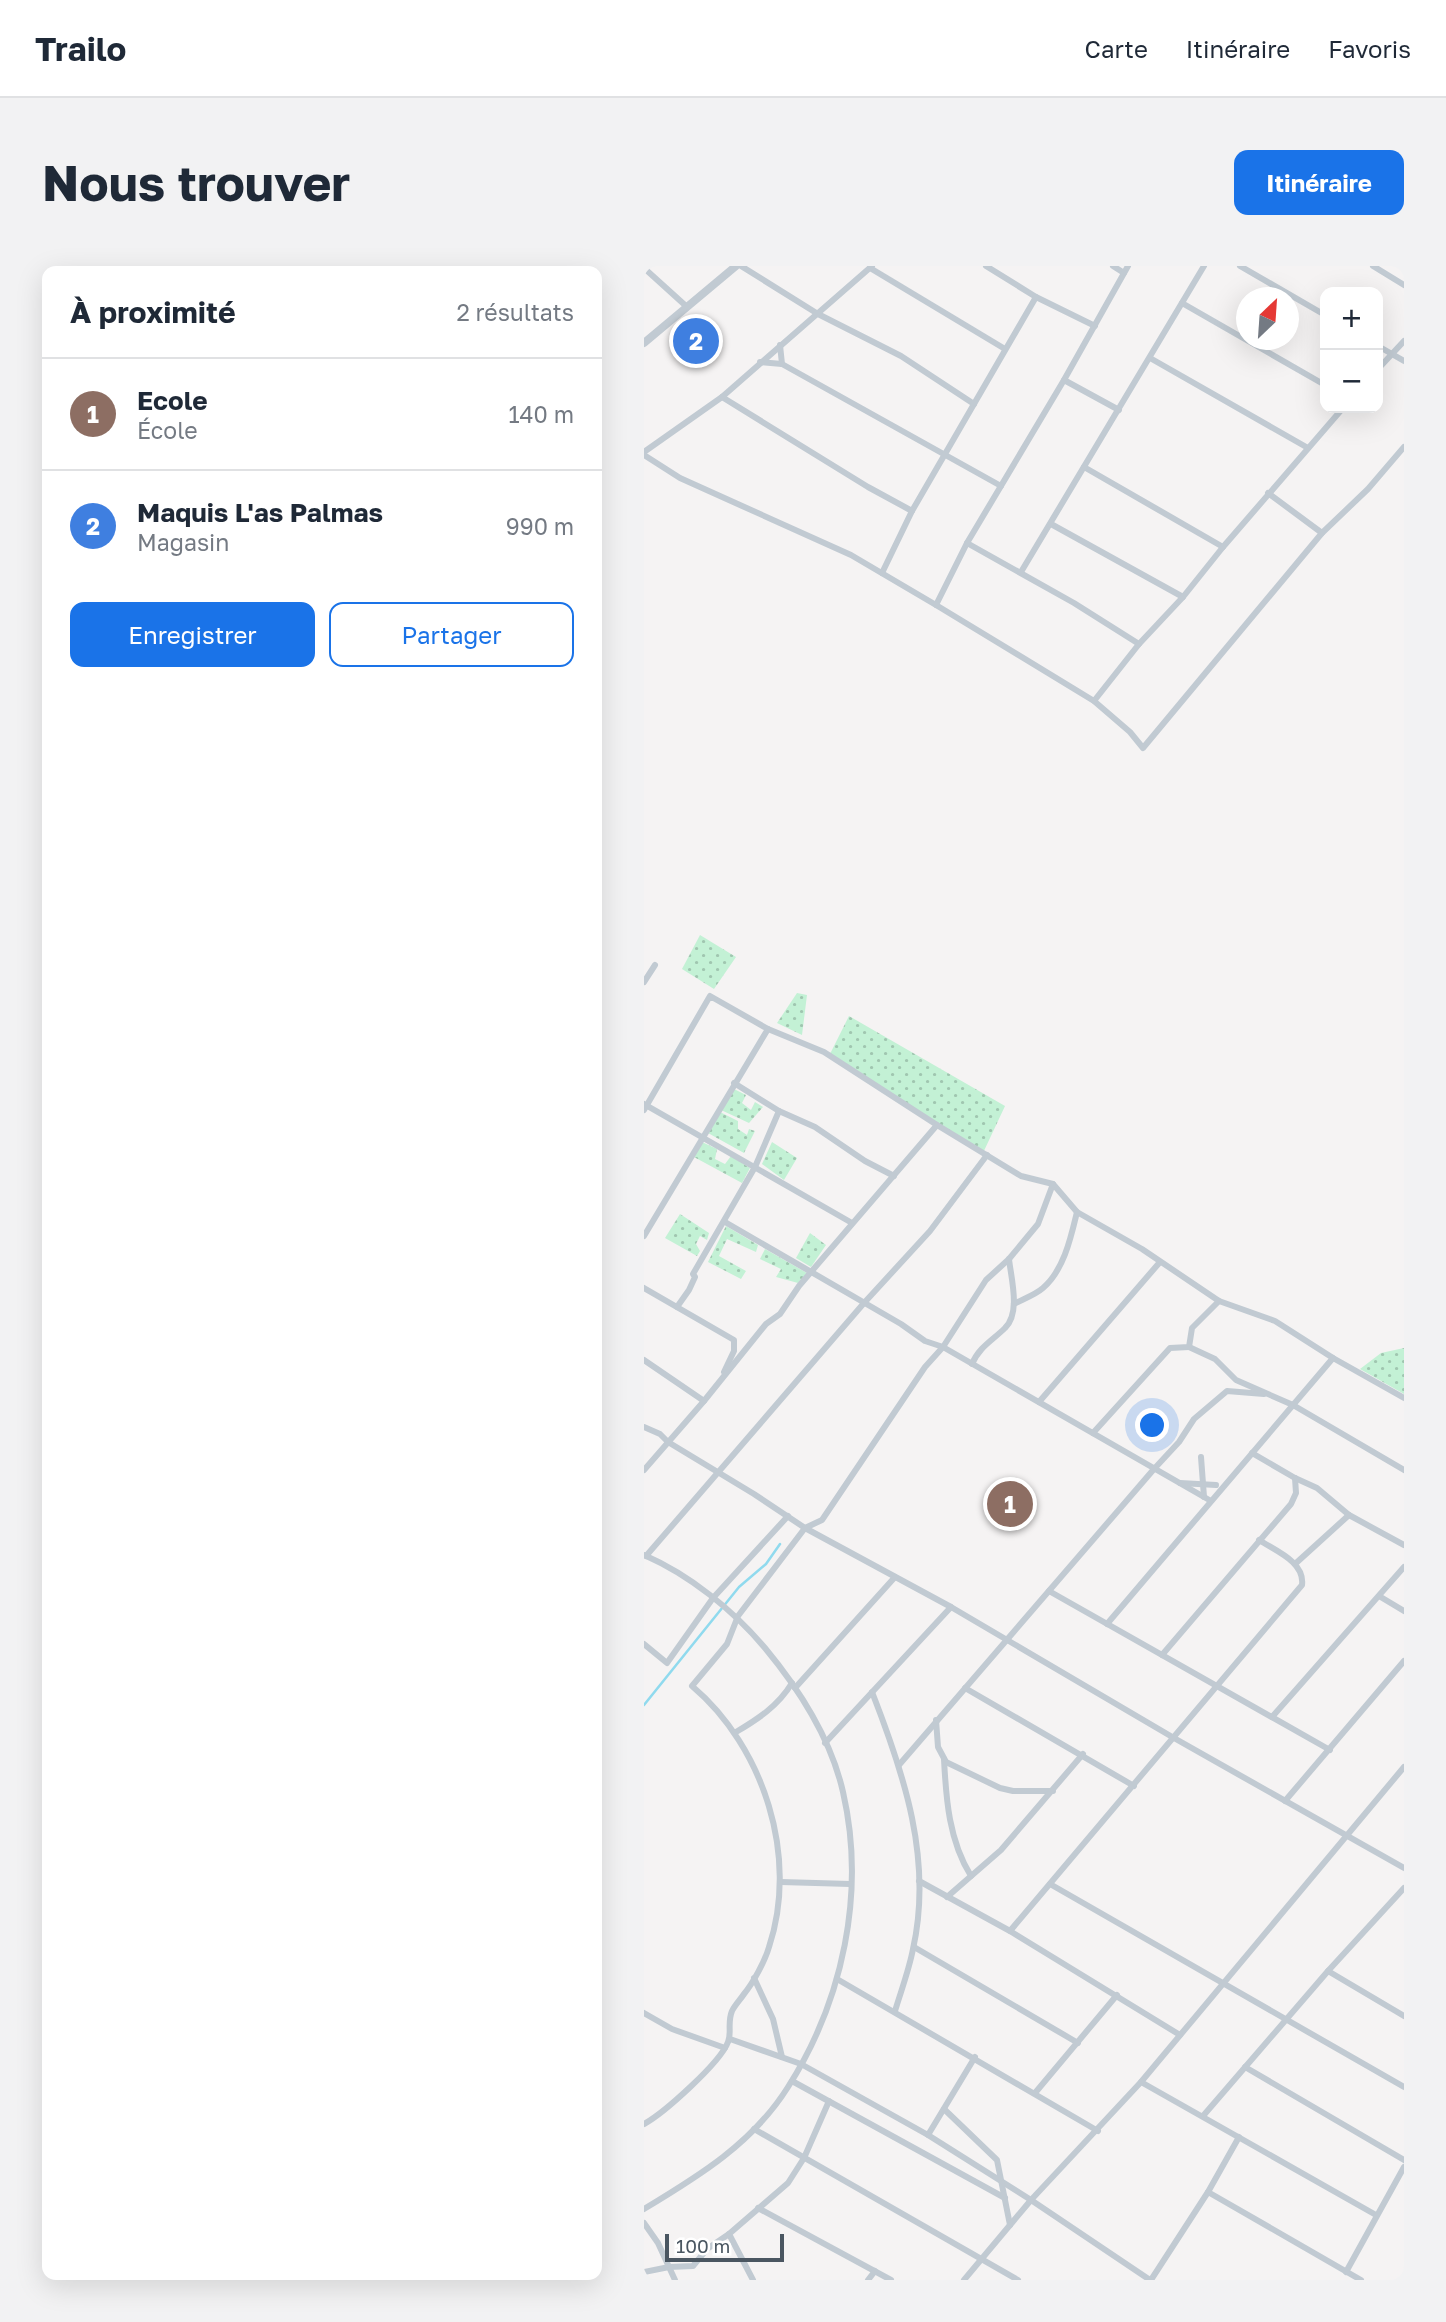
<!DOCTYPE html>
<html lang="fr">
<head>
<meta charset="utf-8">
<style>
  :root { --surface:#fff; --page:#f2f2f3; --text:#1f2937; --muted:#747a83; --line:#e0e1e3; --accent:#1a73e8 }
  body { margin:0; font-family:"Golos Text",sans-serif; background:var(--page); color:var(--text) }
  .controls { position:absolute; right:21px; top:21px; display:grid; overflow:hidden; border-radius:14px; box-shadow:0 7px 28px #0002 }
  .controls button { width:63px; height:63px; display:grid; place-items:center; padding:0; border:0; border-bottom:2px solid var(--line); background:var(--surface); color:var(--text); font:35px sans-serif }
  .compass { position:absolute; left:592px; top:21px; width:63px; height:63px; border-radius:50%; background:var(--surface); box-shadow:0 7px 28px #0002; rotate:25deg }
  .scale { position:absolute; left:21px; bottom:18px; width:119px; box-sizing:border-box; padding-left:7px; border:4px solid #4a5661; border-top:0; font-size:19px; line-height:24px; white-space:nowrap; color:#4a5661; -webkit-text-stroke:5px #fff; paint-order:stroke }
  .you { position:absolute; left:509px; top:1160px; width:24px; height:24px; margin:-18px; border:5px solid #fff; border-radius:50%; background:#1a73e8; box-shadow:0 0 0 10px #1a73e833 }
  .badge { display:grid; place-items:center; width:46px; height:46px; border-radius:50%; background:var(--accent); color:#fff; font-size:23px; font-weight:700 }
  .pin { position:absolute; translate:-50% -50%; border:4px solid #fff; box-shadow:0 2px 7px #0006 }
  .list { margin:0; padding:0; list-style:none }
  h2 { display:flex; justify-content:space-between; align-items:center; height:91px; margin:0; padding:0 28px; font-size:30px }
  h2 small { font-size:23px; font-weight:400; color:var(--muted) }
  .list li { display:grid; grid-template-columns:46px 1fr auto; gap:21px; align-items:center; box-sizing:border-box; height:112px; padding:0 28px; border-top:2px solid var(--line) }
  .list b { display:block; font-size:26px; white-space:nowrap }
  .list p { margin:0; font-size:23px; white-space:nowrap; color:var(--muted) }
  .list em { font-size:23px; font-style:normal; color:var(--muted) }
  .actions { display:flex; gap:14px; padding:21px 28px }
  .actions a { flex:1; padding:16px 0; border:2px solid var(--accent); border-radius:14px; text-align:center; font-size:24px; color:var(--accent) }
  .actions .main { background:var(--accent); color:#fff }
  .map { position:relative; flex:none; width:760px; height:2014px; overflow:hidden; border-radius:14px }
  header { display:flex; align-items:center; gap:42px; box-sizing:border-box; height:98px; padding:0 35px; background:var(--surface); border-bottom:2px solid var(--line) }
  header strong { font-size:33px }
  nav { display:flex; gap:38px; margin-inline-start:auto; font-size:24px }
  .intro { display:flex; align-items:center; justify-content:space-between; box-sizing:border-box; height:168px; padding:0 42px }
  h1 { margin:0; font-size:49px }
  .button { padding:18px 32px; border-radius:14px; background:var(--accent); color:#fff; font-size:24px; font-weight:700 }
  main { display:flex; gap:42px; padding:0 42px }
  aside { flex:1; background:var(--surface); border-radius:14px; box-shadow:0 7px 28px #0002 }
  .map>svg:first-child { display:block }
  .grass { fill:url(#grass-dots) }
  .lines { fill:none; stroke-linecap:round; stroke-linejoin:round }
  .stream { stroke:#90daee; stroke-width:2.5 }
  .minor { stroke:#c1cad2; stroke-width:6 }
  .tertiary { stroke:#c1cad2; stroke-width:8 }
</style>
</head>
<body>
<header>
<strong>Trailo</strong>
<nav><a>Carte</a><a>Itinéraire</a><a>Favoris</a></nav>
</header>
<div class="intro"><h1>Nous trouver</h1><a class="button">Itinéraire</a></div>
<main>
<aside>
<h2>À proximité<small>2 résultats</small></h2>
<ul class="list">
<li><span class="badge" style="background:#8d6e63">1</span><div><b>Ecole</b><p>École</p></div><em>140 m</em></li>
<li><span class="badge" style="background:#3f7fe0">2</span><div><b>Maquis L'as Palmas</b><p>Magasin</p></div><em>990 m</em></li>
</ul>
<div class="actions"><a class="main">Enregistrer</a><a>Partager</a></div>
</aside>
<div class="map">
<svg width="760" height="2014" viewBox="0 0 760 2014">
  <defs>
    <pattern id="grass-dots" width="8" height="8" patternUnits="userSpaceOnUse" patternTransform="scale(1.75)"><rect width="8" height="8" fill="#c3f1d5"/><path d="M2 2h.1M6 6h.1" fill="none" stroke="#a0c6b0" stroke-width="1.8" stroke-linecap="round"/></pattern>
  </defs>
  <rect width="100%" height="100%" fill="#f5f3f3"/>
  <g class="grass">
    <path d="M56,669L92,691L70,723L38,703Z"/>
    <path d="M153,727L163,729L158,769L133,757Z"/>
    <path d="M205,750L361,840L339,887L186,788Z"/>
    <path d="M90,823L102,829L98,837L107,844L111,836L119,841L105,857L77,844Z"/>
    <path d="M76,846L94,855V863L103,869L105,863L111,865L100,887L64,867Z"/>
    <path d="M58,876L73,883L71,893L81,898L87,890L106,902L98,917L50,891Z"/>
    <path d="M128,876L153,892L140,914L118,898Z"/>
    <path d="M36,948L65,967L63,974L56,970L52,978L56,985L53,990L21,972Z"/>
    <path d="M82,960L114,979L112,986L83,973L75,990L102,1005L97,1013L64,996Z"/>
    <path d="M166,967L182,979L167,1001L152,992Z"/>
    <path d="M121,983L163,1007L154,1017L132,1011L137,1003L116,993Z"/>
    <path d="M760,1082V1128L716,1103L737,1087Z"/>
  </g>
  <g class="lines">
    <path class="stream" d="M0,1439L95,1321L122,1298L136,1278"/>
    <g class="minor">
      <path d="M97,0L174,48L257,90L330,138"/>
      <path d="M342,0L392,31L451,60"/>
      <path d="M469,0L480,7"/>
      <path d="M596,0L681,49"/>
      <path d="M729,0L760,19"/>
      <path d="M0,2L42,40"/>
      <path d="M226,2L361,83"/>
      <path d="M538,37L681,119"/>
      <path d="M136,79L138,98"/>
      <path d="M734,80L760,95"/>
      <path d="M506,92L664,182"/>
      <path d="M116,96L138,98L357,220"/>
      <path d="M734,103L760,75"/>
      <path d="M420,114L475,144"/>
      <path d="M78,131L224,221L268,245"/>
      <path d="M0,186L78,131L228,0"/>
      <path d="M0,189L36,212L207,289L292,339L450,435L486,466L499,482L678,267L724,223L760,181"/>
      <path d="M440,201L579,281"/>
      <path d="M624,227L678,267"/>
      <path d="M407,258L539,331"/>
      <path d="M323,277L430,337L495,378"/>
      <path d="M377,306L560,0"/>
      <path d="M238,307L268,245L392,31"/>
      <path d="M292,339L323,277L420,114L484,0"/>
      <path d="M450,435L495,378L539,331L579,281L699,142"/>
      <path d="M0,716L11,699"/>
      <path d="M90,817L135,845L171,861L221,895L250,910"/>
      <path d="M0,838L208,957"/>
      <path d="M0,844L66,730L124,763L180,786L293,859L377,910L409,918L433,946L498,983L575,1035L631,1055L689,1092L760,1132"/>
      <path d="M81,956L257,1058L281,1075L299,1081L567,1235"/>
      <path d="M0,970L124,763"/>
      <path d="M0,1022L90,1074V1085L80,1106"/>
      <path d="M370,1038C379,1033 391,1029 399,1022C420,1004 427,971 433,946"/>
      <path d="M33,1041L45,1024L51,1011L49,1008L111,901L135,845"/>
      <path d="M545,1081L571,1093L592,1114L649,1139L760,1204"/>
      <path d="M0,1094L60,1135"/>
      <path d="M328,1098C335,1081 349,1074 361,1062C377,1047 367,1012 365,993"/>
      <path d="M395,1136L516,996"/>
      <path d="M0,1161L16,1168L24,1176L110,1228L161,1262L307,1341L530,1472L760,1602"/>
      <path d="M449,1167L526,1082L545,1081L548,1062L575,1035"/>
      <path d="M608,1187L651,1212L673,1222L705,1249L760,1279"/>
      <path d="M557,1191L560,1231"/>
      <path d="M0,1204L60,1135L122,1058L136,1048L155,1020L293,859"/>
      <path d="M536,1217L572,1219"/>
      <path d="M0,1289C46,1309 89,1344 121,1382C155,1423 187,1473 199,1526C222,1626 199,1735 144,1821C109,1877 55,1910 0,1943"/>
      <path d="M2,1290L220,1037L286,965L343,889"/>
      <path d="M651,1298L705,1249"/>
      <path d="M405,1325L686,1484"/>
      <path d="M735,1330L760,1345"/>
      <path d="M463,1358L689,1092"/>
      <path d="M0,1378L23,1397L69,1332L144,1250"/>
      <path d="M518,1389L647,1238L652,1227L651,1212"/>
      <path d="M151,1422L251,1311"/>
      <path d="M321,1422L490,1520"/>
      <path d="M228,1426C260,1508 289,1594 269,1683C265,1704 257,1725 251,1745"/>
      <path d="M628,1451L760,1301"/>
      <path d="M292,1454L294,1481L302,1496L356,1522L369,1525H409"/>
      <path d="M92,1466C114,1453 134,1440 148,1417"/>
      <path d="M181,1477L307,1341"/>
      <path d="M300,1493C302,1533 305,1575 327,1610"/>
      <path d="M255,1499L510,1203L535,1176L550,1153L583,1125L620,1128"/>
      <path d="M641,1535L760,1395"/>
      <path d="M275,1615L366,1665L536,1769"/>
      <path d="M137,1616L206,1618"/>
      <path d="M406,1618L760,1821"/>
      <path d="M303,1631L357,1584L439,1488"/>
      <path d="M366,1665L658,1319C661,1296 632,1285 615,1274"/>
      <path d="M270,1681L434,1777"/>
      <path d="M684,1705L760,1750"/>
      <path d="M110,1712L129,1753L138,1791"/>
      <path d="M193,1713L454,1865"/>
      <path d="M0,1747L28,1763L81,1782"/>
      <path d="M86,1773L157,1798L284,1869L387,1934L506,2014"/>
      <path d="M601,1801L760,1894"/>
      <path d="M148,1815L361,1932"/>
      <path d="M497,1816L732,1949"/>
      <path d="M391,1827L473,1729"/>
      <path d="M300,1843L353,1894L366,1959"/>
      <path d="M559,1850L684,1705L760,1622"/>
      <path d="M0,1858C20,1847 76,1797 84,1776C88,1767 83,1757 88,1745C91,1739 96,1734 100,1728C109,1717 121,1695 125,1681C155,1591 120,1481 48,1420L83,1378L94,1350L161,1262L178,1254L281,1101L299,1081L342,1014L365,993L394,958L409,918"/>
      <path d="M110,1863L374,2014"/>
      <path d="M284,1869L331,1791"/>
      <path d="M564,1926L717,2014"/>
      <path d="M114,1942L247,2014"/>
      <path d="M0,1957L14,1977L31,2014"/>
      <path d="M85,1968L109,2014"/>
      <path d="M0,2006L25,2001L49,2000L63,1983L85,1968L144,1917L160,1892L185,1835"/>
      <path d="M702,2006L760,1901"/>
      <path d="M224,2014L231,2005"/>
      <path d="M320,2014L387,1934L497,1816L760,1501"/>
      <path d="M507,2014L564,1926L595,1871"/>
    </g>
    <path class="tertiary" d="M0,77L92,0"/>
  </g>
</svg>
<div class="controls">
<button>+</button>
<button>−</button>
</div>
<svg class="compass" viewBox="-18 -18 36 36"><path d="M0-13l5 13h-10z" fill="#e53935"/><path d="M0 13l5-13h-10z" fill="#747a83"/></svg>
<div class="scale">100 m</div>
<div class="you"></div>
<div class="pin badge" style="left:366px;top:1238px;background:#8d6e63">1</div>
<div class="pin badge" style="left:52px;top:75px;background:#3f7fe0">2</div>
</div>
</main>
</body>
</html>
